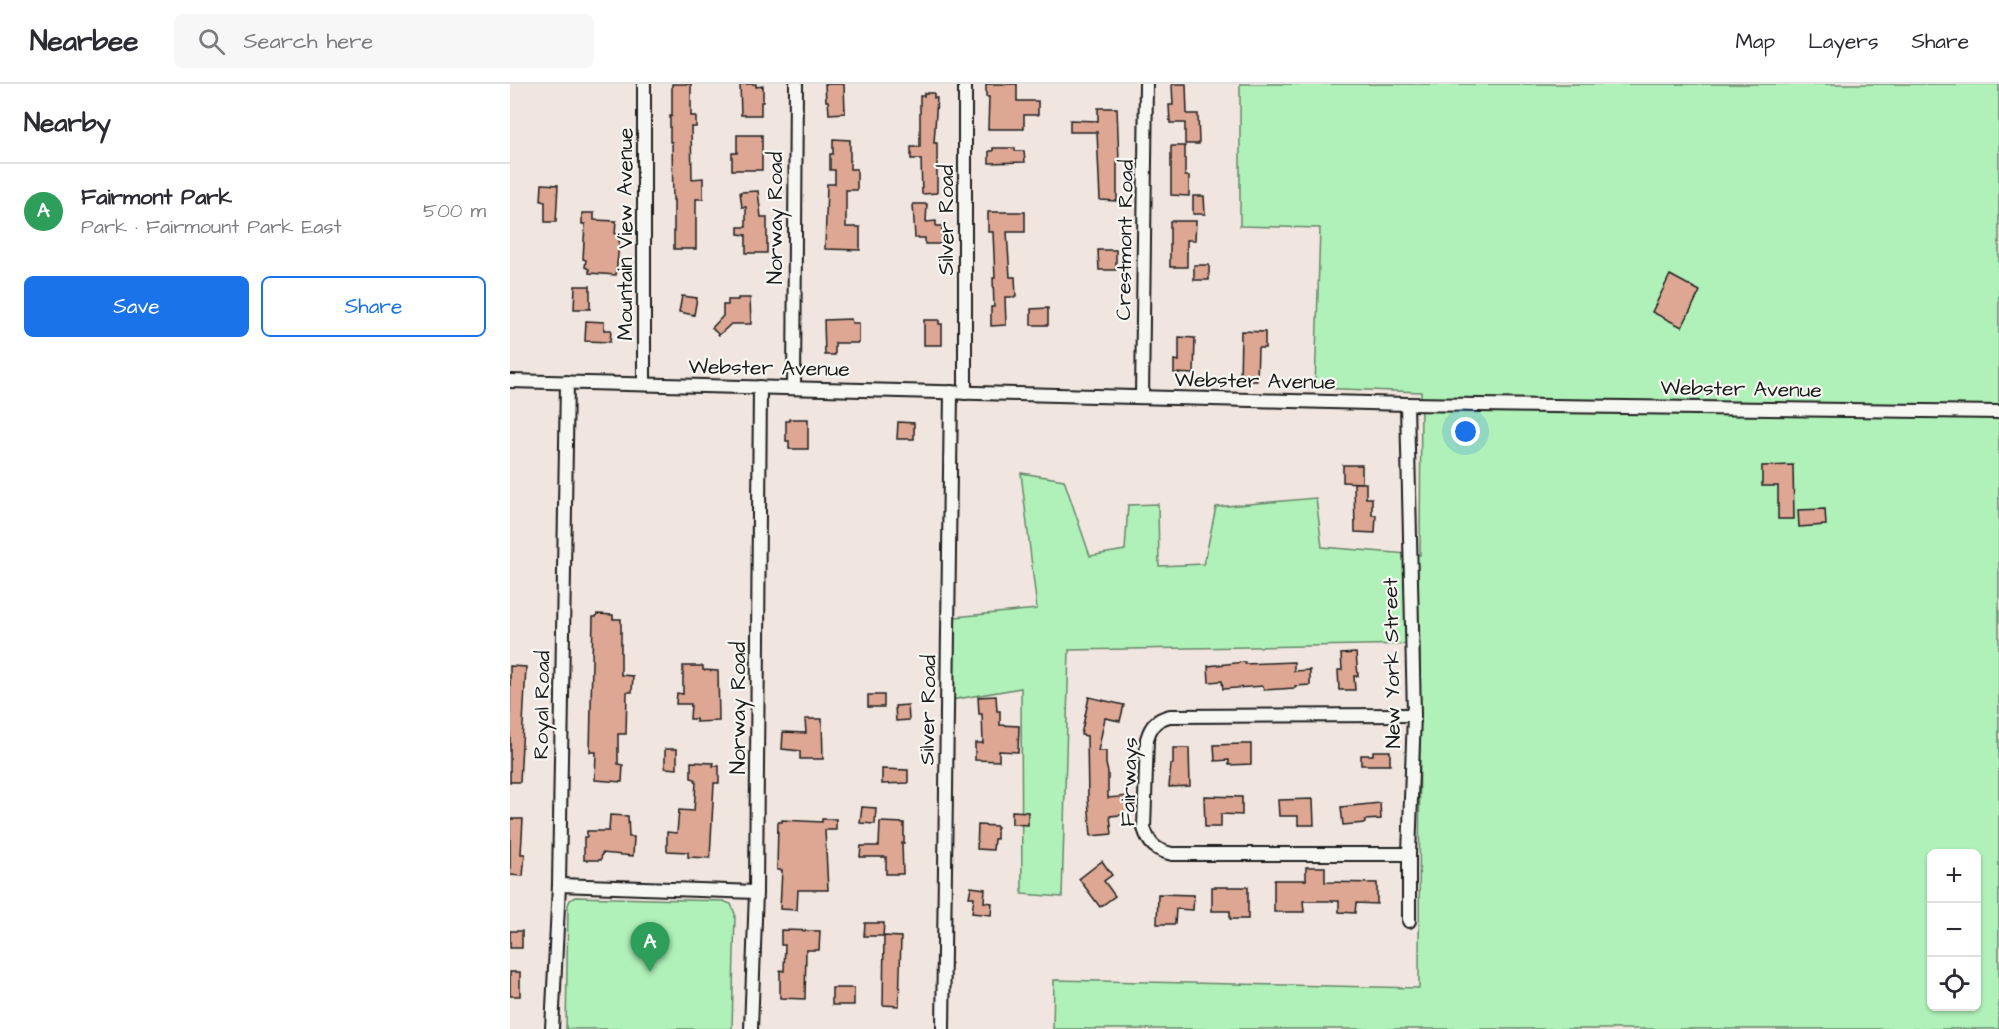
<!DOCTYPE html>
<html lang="en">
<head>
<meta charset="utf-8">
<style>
  :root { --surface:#fff; --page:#f7f7f7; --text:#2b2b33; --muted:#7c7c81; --line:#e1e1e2; --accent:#1a73e8 }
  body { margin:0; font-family:"Architects Daughter",sans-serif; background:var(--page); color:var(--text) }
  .controls { position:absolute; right:18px; bottom:18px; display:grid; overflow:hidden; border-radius:9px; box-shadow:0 2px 4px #0004 }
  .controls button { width:54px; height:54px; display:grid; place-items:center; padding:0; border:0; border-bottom:2px solid var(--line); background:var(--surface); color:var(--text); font:30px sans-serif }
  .you { position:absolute; left:956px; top:348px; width:21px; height:21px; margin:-15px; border:4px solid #fff; border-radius:50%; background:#1a73e8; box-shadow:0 0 0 9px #1a73e833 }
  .badge { display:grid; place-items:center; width:39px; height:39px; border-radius:50%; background:var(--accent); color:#fff; font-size:20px; font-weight:700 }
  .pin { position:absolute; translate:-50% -50px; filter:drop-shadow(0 2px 3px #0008) }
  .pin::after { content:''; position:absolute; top:32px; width:21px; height:18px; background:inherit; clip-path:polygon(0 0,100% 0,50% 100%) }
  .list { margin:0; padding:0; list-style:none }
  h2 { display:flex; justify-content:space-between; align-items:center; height:78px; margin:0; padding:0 24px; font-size:26px }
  h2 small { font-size:20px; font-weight:400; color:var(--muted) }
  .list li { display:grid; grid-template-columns:39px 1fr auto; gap:18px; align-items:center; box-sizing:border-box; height:96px; padding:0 24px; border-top:2px solid var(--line) }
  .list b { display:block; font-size:22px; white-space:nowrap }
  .list p { margin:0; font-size:20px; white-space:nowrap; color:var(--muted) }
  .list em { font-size:20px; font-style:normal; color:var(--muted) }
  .actions { display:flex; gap:12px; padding:18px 24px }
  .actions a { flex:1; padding:14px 0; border:2px solid var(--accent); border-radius:9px; text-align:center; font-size:21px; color:var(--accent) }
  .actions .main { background:var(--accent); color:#fff }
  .icon { flex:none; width:33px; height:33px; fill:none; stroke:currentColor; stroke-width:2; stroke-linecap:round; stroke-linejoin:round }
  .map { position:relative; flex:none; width:1489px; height:945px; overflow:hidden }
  header { display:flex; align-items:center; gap:36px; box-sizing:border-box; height:84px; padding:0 30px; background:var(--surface); border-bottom:2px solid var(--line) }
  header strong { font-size:28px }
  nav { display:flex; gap:33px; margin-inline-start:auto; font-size:21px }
  .search { width:420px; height:54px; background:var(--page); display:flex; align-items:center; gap:15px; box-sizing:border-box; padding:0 21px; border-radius:9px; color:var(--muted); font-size:22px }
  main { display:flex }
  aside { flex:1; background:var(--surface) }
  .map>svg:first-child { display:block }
  .green { fill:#b0f1b9; stroke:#66866a; stroke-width:1.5; fill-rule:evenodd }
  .building { fill:#dda794; stroke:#1c1c1c; stroke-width:1.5 }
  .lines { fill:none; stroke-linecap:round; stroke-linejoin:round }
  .minor-casing { stroke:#1c1c1c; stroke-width:16 }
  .minor { stroke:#f6f6f2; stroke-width:12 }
  .labels { text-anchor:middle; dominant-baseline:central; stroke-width:4.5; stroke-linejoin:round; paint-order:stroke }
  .street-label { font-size:21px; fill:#1c1c1c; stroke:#f6f6f2 }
</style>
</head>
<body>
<header>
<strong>Nearbee</strong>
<div class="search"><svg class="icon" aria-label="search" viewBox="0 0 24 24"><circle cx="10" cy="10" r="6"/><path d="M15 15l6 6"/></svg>Search here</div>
<nav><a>Map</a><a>Layers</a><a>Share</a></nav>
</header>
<main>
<aside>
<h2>Nearby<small></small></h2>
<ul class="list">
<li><span class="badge" style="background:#2e9e5b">A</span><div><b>Fairmont Park</b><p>Park · Fairmount Park East</p></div><em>500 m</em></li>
</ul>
<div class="actions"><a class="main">Save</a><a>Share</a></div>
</aside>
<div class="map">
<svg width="1489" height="945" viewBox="0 0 1489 945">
  <rect width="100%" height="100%" fill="#f1e6df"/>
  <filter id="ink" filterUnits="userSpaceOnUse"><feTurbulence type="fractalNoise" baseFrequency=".0167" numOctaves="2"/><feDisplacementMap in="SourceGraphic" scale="12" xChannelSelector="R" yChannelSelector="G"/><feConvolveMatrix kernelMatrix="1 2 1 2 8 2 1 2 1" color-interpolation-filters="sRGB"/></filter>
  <g filter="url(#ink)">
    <g class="green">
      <path d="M730,0H1489V945H543L544,896L909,904L910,560L559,566L552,813L512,810L511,604L441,616L445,533L527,525L511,389L554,396L580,472L615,466L618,421L648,420L649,482L694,480L706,423L806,414L812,463L910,471L911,308L805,304L810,144L730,142ZM1422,770H1466V922H1422Z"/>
      <path d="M65,813L213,817L221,820L225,830L222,945H56L58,821L60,816Z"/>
    </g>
    <g class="building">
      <path d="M162,0H181V32H186V43H181L182,95L193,94V115H186V165H164V116H163L162,58H160V32H162Z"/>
      <path d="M230,0H246V3L253,2V18H251V31H231Z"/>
      <path d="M315,0H334L335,29L319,30L318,17H316Z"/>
      <path d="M476,0H507V17H528V31H514V45H478L479,13H476Z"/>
      <path d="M662,0H676L677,30H688L689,60H675V39H660L659,21H663Z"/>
      <path d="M414,9H424V14H427L424,59H427V109L412,110L411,75H401V63H410V12H414Z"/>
      <path d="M588,24H607L609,77H607V117L590,116L587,48H560V36L588,37Z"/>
      <path d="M227,51H252V86H222V69H227Z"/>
      <path d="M323,55L340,56V85H347V106H336V143H350V166L315,165L317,100H325V86H320V70H323Z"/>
      <path d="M661,62H675V92H679V112L661,111Z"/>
      <path d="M483,64H505V67H514L515,78L479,79V67H483Z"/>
      <path d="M32,100L48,101L46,138H35V118L31,117Z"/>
      <path d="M248,107L251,133H257V169H236V151L228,150V143H236V123H232L230,108Z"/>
      <path d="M683,112H694L695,130H683Z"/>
      <path d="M403,120H417L416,138L426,137V142H432V160H415V154H405Z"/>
      <path d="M478,128H515V148H497L500,193H505L506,213H495L496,241L481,242V223H484L483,194H485L483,148H478Z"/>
      <path d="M72,129H84V136L106,137L105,150H110L106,191L79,189V185L75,183L76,176L73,175L75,140H72Z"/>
      <path d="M660,137H686L685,156H677V183H660Z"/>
      <path d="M588,166H606V186H589Z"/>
      <rect x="684" y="181" width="15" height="15"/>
      <path d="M1160,191L1190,207L1172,243L1142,228Z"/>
      <path d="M65,202H80V225H64Z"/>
      <path d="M172,212L187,214L184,231L169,228Z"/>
      <path d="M228,214H240L241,240H221L209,251L202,244L213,232V221H218V216H228Z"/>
      <path d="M538,224V241H521V225Z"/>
      <path d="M341,235L342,239H349V259H325V271H315L314,236Z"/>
      <path d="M414,236H429V240H432V261H414Z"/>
      <path d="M76,237L94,238V246H101L100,258L75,257Z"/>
      <path d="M731,247L755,248V264H748L747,297H730Z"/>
      <path d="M669,253L685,254L684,290L664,289V276L669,277Z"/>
      <path d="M279,335H298V365H279V357H276V337H279Z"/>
      <path d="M388,338L404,339V355H387Z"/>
      <path d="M833,381H852V399L833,398Z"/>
      <path d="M1283,381L1284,435H1268V402H1252V382Z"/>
      <path d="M844,399H856V414H862V431H866L865,449L845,448Z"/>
      <path d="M1315,425L1316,441L1289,443L1288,426Z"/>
      <path d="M87,530L103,531V535H111V591L123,592L122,608H117L116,650H108V680L113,681L112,698L85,696L86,668H80L83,533H86Z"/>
      <path d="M846,569L848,592H844L845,606H829L828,586H832L831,570Z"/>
      <path d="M735,578V580L784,578V587L800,586V601L785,602V604L754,606L753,602L713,605L712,597L699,598L698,582Z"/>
      <path d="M0,582L16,583L10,698H0Z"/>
      <path d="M173,582H193V586L208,587L209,637L186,638V635H180L181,620H166L167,609L173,610Z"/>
      <rect x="358" y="611" width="16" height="12"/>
      <path d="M486,612L487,627H490V641L509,642L508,668L489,667V677L465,676V659H473L472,630H469L468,613Z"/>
      <path d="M579,613L614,621L610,637L595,634L588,667H596V680L598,688V714L619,712L621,730L600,732L602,750L581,752L578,715L577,652L571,651Z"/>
      <path d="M398,621L399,636L386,637L385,622Z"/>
      <path d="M295,635H312L313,675H290V667L272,665L273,648L296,649Z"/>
      <path d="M733,660H741V680L719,681V676L705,677L704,661Z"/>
      <path d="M663,664H679L680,702L659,703L661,680H663Z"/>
      <path d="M155,665H167V685L155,684Z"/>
      <path d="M863,667H880V681H851V671H863Z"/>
      <path d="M181,678L204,679L203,682H209V699H204L200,774L178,773V768L157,767V748L167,749L169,726L184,727L186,699L185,695L181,694Z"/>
      <path d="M372,685L398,686V699L372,700Z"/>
      <path d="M694,712L732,713V731L711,730V743H695Z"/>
      <path d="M803,715L804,741H788V732H769L768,716Z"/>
      <path d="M870,719L871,735L855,736V739L833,741L831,723Z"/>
      <path d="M352,723L366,724L365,740L350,739Z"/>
      <path d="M502,727L518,728V741L502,740Z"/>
      <path d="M100,731L118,732L119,753H124L123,772L92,769L91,776H74V753H77V747H99Z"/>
      <path d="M0,735H13L11,770H15L13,792L0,791Z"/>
      <path d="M312,735H326V746H315L318,806H288L287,826L270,825L272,786H267L268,738H272V736L312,738Z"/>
      <path d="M370,738L394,739V759H392L393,790H376V773H350L351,762H369Z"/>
      <path d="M468,741L487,742V755H484L483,766L467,765Z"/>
      <path d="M592,777L602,791L594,797L605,812L590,823L569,795Z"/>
      <path d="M796,783H815V798L867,799V820L846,819L845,829L829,828V817H793L794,828H764V796H796Z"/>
      <path d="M461,803L475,805L474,818L482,819L481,831L462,829L464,813H459Z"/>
      <path d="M702,803H738V835H720V827H702Z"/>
      <path d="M648,810L684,811L683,826L666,825L665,840H647Z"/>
      <path d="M355,839H374L373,852H354Z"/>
      <path d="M271,846L310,847L309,866H296L295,915L270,914V886L274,887L275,861H271Z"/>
      <rect x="0" y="847" width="12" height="17"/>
      <path d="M374,852L391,853L389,922L373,921Z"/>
      <rect x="0" y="888" width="10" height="24"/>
      <rect x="322" y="904" width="22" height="17"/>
    </g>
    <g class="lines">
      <g class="minor-casing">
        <g id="minor">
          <path d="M0,297L897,320L1489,328"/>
          <path d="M134,300V0"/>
          <path d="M284,304L286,0"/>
          <path d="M455,309V0"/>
          <path d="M632,313L636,0"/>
          <path d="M897,320L904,631L899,770V837"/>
          <path d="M899,770H662C645,766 639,760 634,744L637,655C641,641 647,635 660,632L904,631"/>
          <path d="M49,801L246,808"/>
          <path d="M42,945L49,801L57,298"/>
          <path d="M241,945L246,808L250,303"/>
          <path d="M433,945L441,308"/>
        </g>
      </g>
      <use href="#minor" class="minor"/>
    </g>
  </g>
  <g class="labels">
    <g class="street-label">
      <text transform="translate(265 134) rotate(-90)">Norway Road</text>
      <text transform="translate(436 136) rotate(-90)">Silver Road</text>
      <text transform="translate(115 150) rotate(-90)">Mountain View Avenue</text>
      <text transform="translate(615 156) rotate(-89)">Crestmont Road</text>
      <text transform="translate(259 284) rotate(1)">Webster Avenue</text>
      <text transform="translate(745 297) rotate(1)">Webster Avenue</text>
      <text transform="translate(1231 305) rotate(1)">Webster Avenue</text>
      <text transform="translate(882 579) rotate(-91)">New York Street</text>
      <text transform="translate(32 621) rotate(-89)">Royal Road</text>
      <text transform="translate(228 624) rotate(-90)">Norway Road</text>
      <text transform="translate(418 626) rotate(-89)">Silver Road</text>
      <text transform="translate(619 698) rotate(-88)">Fairways</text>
    </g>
  </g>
</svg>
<div class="controls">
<button>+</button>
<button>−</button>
<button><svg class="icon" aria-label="locate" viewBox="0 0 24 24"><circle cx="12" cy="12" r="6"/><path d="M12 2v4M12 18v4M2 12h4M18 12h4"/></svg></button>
</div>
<div class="you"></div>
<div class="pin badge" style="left:140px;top:888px;background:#2e9e5b">A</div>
</div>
</main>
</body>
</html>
